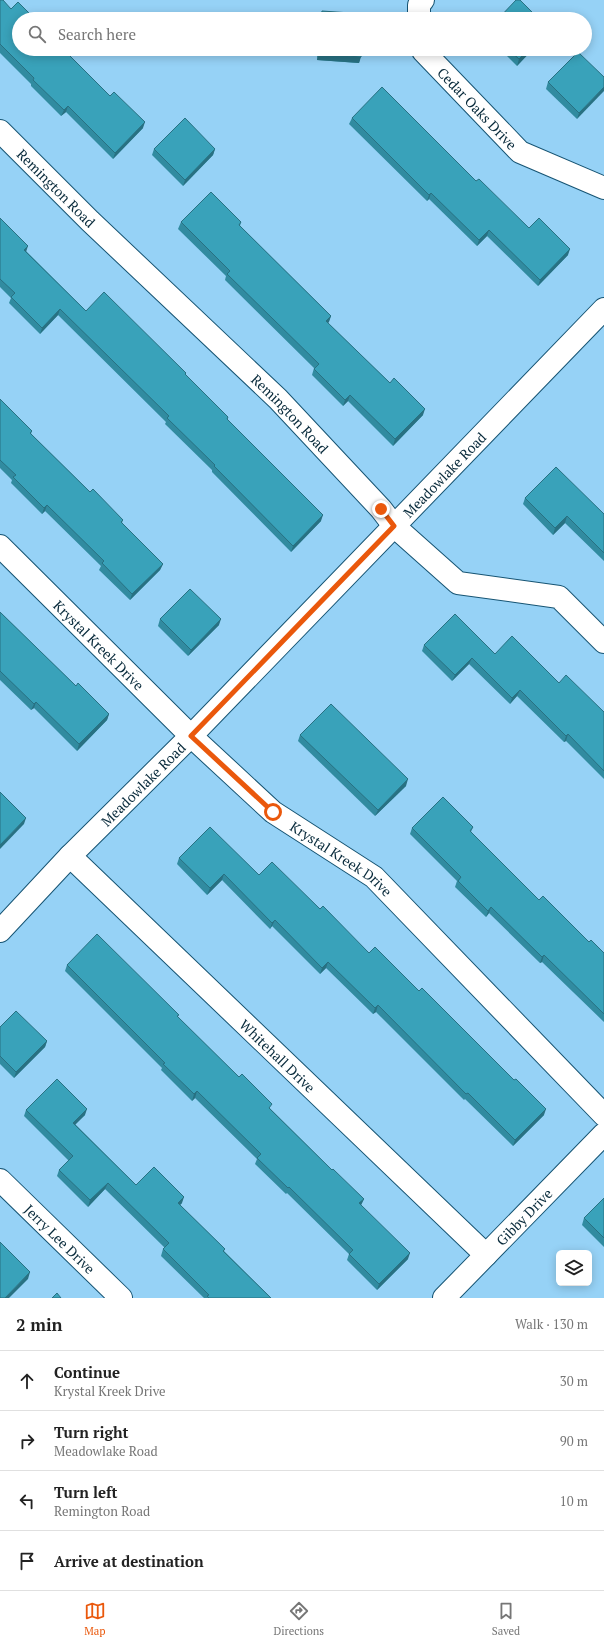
<!DOCTYPE html>
<html lang="en">
<head>
<meta charset="utf-8">
<style>
  :root { --surface:#fff; --page:#f2f2f2; --text:#222; --muted:#767676; --line:#e0e0e0; --accent:#ea580c }
  body { margin:0; font-family:"PT Serif",serif; background:var(--page); color:var(--text) }
  .controls { position:absolute; right:12px; bottom:12px; display:grid; overflow:hidden; border-radius:6px; box-shadow:0 2px 10px #0003 }
  .controls button { width:36px; height:36px; display:grid; place-items:center; padding:0; border:0; border-bottom:1px solid var(--line); background:var(--surface); color:var(--text); font:20px sans-serif }
  .stop { position:absolute; width:12px; height:12px; margin:-9px; border:3px solid #ea580c; border-radius:50%; background:#fff }
  .stop.end { background:#ea580c; border-color:#fff; box-shadow:0 1px 4px #0008 }
  .list { margin:0; padding:0; list-style:none }
  h2 { display:flex; justify-content:space-between; align-items:center; height:52px; margin:0; padding:0 16px; font-size:17px }
  h2 small { font-size:13px; font-weight:400; color:var(--muted) }
  .list li { display:grid; grid-template-columns:26px 1fr auto; gap:12px; align-items:center; box-sizing:border-box; height:60px; padding:0 16px; border-top:1px solid var(--line) }
  .list b { display:block; font-size:15px; white-space:nowrap }
  .list p { margin:0; font-size:13px; white-space:nowrap; color:var(--muted) }
  .list em { font-size:13px; font-style:normal; color:var(--muted) }
  .icon { flex:none; width:22px; height:22px; fill:none; stroke:currentColor; stroke-width:2; stroke-linecap:round; stroke-linejoin:round }
  .map { position:relative; flex:none; width:604px; height:1298px; overflow:hidden }
  .search { position:absolute; background:var(--surface); box-shadow:0 2px 10px #0003; left:12px; right:12px; top:12px; height:44px; display:flex; align-items:center; gap:10px; box-sizing:border-box; padding:0 14px; border-radius:22px; color:var(--muted); font-size:15px }
  .sheet { height:292px; background:var(--surface) }
  nav { display:flex; justify-content:space-around; align-items:center; box-sizing:border-box; height:56px; border-top:1px solid var(--line); background:var(--surface); font-size:11px; color:var(--muted) }
  nav a { display:grid; justify-items:center; gap:2px }
  nav .on { color:var(--accent) }
  .map>svg:first-child { display:block }
  .lines { fill:none; stroke-linecap:round; stroke-linejoin:round }
  .minor-casing { stroke:#165473; stroke-width:24 }
  .minor { stroke:#fff; stroke-width:22 }
  .wall { fill:#318ba0 }
  .shaded-wall { fill:#287182 }
  .building { fill:#39a2ba; stroke:#287182 }
  .route { stroke:#ea580c; stroke-width:5 }
  .labels { text-anchor:middle; dominant-baseline:central; stroke-width:3; stroke-linejoin:round; paint-order:stroke }
  .street-label { font-size:14px; fill:#082a3b; stroke:#b0ddf8 }
</style>
</head>
<body>
<div class="map">
<svg width="604" height="1298" viewBox="0 0 604 1298">
  <rect width="100%" height="100%" fill="#96d2f6"/>
  <g class="lines">
    <g class="minor-casing">
      <g id="minor">
        <path d="M419,19V5L423,0"/>
        <path id="s1" d="M423,49V51L520,152L604,188"/>
        <path id="s2" d="M0,131L90,221L278,399L381,509L394,526L458,583L559,597L604,642"/>
        <path id="s3" d="M0,546L191,736L273,812L374,877L604,1115"/>
        <path id="s4" d="M70,856L486,1255"/>
        <path id="s5" d="M0,931L70,856L191,736L604,309"/>
        <path id="s6" d="M0,1180L121,1298"/>
        <path id="s7" d="M444,1298L604,1134"/>
      </g>
    </g>
    <use href="#minor" class="minor"/>
  </g>
  <g class="wall">
    <path d="M0,0L19,19L143,128L113,159L66,112L61,116L31,86V84L0,53Z"/>
    <path d="M322,11L364,19H319Z"/>
    <path d="M317,49H362L359,63L317,60Z"/>
    <path d="M500,49H533L517,66Z"/>
    <path d="M604,77L577,119L546,89L548,82Z"/>
    <path d="M352,118L476,181L529,228L568,255L538,286L487,236L477,246L429,199L427,201L349,124Z"/>
    <path d="M154,149H215L213,155L183,186L152,155Z"/>
    <path d="M0,218L26,251L86,311L186,373V375L228,417V420L321,521L291,552L212,472V470L165,424L166,422L58,315L40,334L9,303L11,298L0,287Z"/>
    <path d="M181,222H241L240,226L331,316L328,323L423,415L393,446L348,401L343,406L312,375L314,368L225,280L226,276L178,229Z"/>
    <path d="M0,399L32,431L31,434L90,492L123,520L122,523L163,564L160,570L130,600L99,570L101,566L45,511L42,514L11,483L12,480L0,468Z"/>
    <path d="M525,498L604,514V561L565,523L553,535L523,504Z"/>
    <path d="M0,612L76,686L109,714L107,720L77,751L34,708L31,710L0,680Z"/>
    <path d="M160,619L219,625L188,656L158,626Z"/>
    <path d="M424,645L495,654L559,683L604,712V779L566,741L564,742L517,696L510,704L469,664L452,681L422,651Z"/>
    <path d="M300,735L406,786L375,816L298,741Z"/>
    <path d="M473,827L471,832L539,900L589,942L604,953V1022L542,962L540,963L489,913L486,917L455,887L457,881L410,834L412,828Z"/>
    <path d="M179,858L259,875L320,909L369,953L544,1115L513,1146L465,1099L464,1100L376,1012L373,1014L326,968L320,974L272,926L270,929L222,880L207,895L177,864Z"/>
    <path d="M67,965L178,1017L332,1170L364,1199L361,1205L408,1259L377,1290L347,1260L349,1254L287,1193L286,1194L255,1164L257,1159L195,1098L192,1101L161,1070L162,1068L65,971Z"/>
    <path d="M0,1027L47,1041L45,1047L14,1078L0,1064Z"/>
    <path d="M26,1110L85,1115L75,1124L136,1185L182,1203L180,1205L225,1249L224,1251L271,1298H204L161,1256L163,1249L165,1248L105,1189L88,1207L57,1176L59,1170L69,1161L24,1116Z"/>
    <path d="M604,1198V1247L582,1225L584,1218Z"/>
  </g>
  <g class="shaded-wall">
    <path d="M529,49H533L517,66L519,59Z"/>
    <path d="M319,54L361,57L359,63L317,60Z"/>
    <path d="M604,87V91L577,119L579,113Z"/>
    <path d="M68,106L66,112L61,116L64,110Z"/>
    <path d="M145,122L143,128L113,159L115,153Z"/>
    <path d="M215,149L213,155L183,186L185,180Z"/>
    <path d="M431,193L429,199L427,201L429,195Z"/>
    <path d="M489,230L487,236L477,246L479,240Z"/>
    <path d="M28,246L26,252L24,250Z"/>
    <path d="M570,249L568,255L538,286L540,280Z"/>
    <path d="M60,309L58,315L40,334L42,328Z"/>
    <path d="M331,316L329,322L324,327L326,321Z"/>
    <path d="M350,395L348,401L343,406L345,400Z"/>
    <path d="M425,409L423,415L393,446L395,439Z"/>
    <path d="M47,505L45,511L42,514L44,508Z"/>
    <path d="M323,515L321,521L291,552L293,546Z"/>
    <path d="M567,516L565,523L553,535L555,528Z"/>
    <path d="M163,564L160,570L130,600L132,594Z"/>
    <path d="M221,619L219,625L188,656L191,650Z"/>
    <path d="M472,658L469,664L452,681L455,675Z"/>
    <path d="M520,690L517,696L510,704L512,698Z"/>
    <path d="M36,702L34,708L31,710L34,704Z"/>
    <path d="M109,714L107,720L77,751L79,744Z"/>
    <path d="M568,734L566,741L564,742L566,736Z"/>
    <path d="M408,779L406,786L375,816L378,810Z"/>
    <path d="M26,818L24,824L0,849V845Z"/>
    <path d="M224,874L222,880L207,895L210,888Z"/>
    <path d="M491,907L489,913L486,917L488,911Z"/>
    <path d="M275,920L272,926L270,929L272,923Z"/>
    <path d="M544,955L542,962L540,963L542,957Z"/>
    <path d="M328,962L326,968L320,974L322,968Z"/>
    <path d="M378,1005L376,1012L373,1014L375,1008Z"/>
    <path d="M47,1041L45,1047L14,1078L16,1072Z"/>
    <path d="M197,1091L195,1098L192,1101L194,1094Z"/>
    <path d="M87,1109L85,1115L71,1129L73,1123Z"/>
    <path d="M546,1109L544,1115L513,1146L515,1140Z"/>
    <path d="M108,1183L105,1189L88,1207L90,1200Z"/>
    <path d="M184,1197L182,1203L176,1209L178,1203Z"/>
    <path d="M364,1199L361,1205L359,1203Z"/>
    <path d="M410,1253L408,1259L377,1290L379,1284Z"/>
    <path d="M30,1272L28,1279L9,1298H5Z"/>
  </g>
  <g class="building">
    <path d="M0,0H3L11,9L18,2L35,19H19V49H63L110,96L114,92L145,122L115,153L68,106L64,110L33,80L34,78L0,44Z"/>
    <path d="M516,0H520L539,19H498Z"/>
    <path d="M322,11L365,14L364,19H321Z"/>
    <path d="M319,49H362L361,57L319,54Z"/>
    <path d="M508,49H529L519,59Z"/>
    <path d="M578,52L604,77V87L579,113L548,82Z"/>
    <path d="M382,87L476,181L479,179L529,228L539,218L570,249L540,280L489,230L479,240L431,193L429,195L352,118Z"/>
    <path d="M185,118L215,149L185,180L154,149Z"/>
    <path d="M211,192L241,222L239,225L331,316L326,321L390,383L394,378L425,409L395,439L350,395L345,400L314,369L319,364L227,274L230,271L181,222Z"/>
    <path d="M0,218L28,246L24,250L86,311L104,292L186,373L185,374L228,417L227,419L323,515L293,546L214,466L215,465L167,418L169,416L60,309L42,328L11,297L15,293L0,279Z"/>
    <path d="M0,399L32,431L30,433L90,492L93,489L123,520L121,522L163,564L132,594L102,563L104,561L47,505L44,508L13,477L16,475L0,460Z"/>
    <path d="M556,467L604,514V553L567,516L555,528L525,498Z"/>
    <path d="M190,589L221,619L191,650L160,619Z"/>
    <path d="M0,612L76,686L78,683L109,714L79,744L36,702L34,704L0,671Z"/>
    <path d="M455,614L495,654L512,636L559,683L566,675L604,712V771L568,734L566,736L520,690L512,698L472,658L455,675L424,645Z"/>
    <path d="M331,704L408,779L378,810L300,735Z"/>
    <path d="M0,792L26,818L0,845Z"/>
    <path d="M443,797L473,827L470,831L539,900L543,896L589,942L591,940L604,953V1014L544,955L542,957L491,907L488,911L458,881L461,877L412,828Z"/>
    <path d="M210,827L259,875L272,862L320,909L323,906L369,953L375,947L419,991L422,988L514,1080L516,1079L546,1109L515,1140L468,1093L466,1094L378,1005L375,1008L328,962L322,968L275,920L272,923L224,874L210,888L179,858Z"/>
    <path d="M97,934L179,1015L177,1016L239,1077L242,1074L272,1104L269,1108L332,1170L333,1169L364,1199L359,1203L410,1253L379,1284L349,1254L353,1250L289,1187L288,1188L257,1158L261,1154L197,1091L194,1094L163,1064L165,1063L67,965Z"/>
    <path d="M16,1011L47,1041L16,1072L0,1056V1027Z"/>
    <path d="M57,1079L87,1109L73,1123L136,1185L154,1167L184,1197L178,1203L225,1249L223,1251L271,1298H209L207,1296L209,1295L163,1249L169,1243L108,1183L90,1200L59,1170L73,1156L26,1110Z"/>
    <path d="M604,1198V1238L584,1218Z"/>
    <path d="M0,1242L30,1272L5,1298H0Z"/>
    <path d="M57,1293L61,1298H52Z"/>
  </g>
  <g class="lines">
    <path class="route" d="M273,812L191,736L394,526L381,509"/>
  </g>
  <g class="labels">
    <g class="street-label">
      <text stroke="none"><textPath href="#s1" startOffset="81">Cedar Oaks Drive</textPath></text>
      <text stroke="none"><textPath href="#s2" startOffset="80">Remington Road</textPath></text>
      <text stroke="none"><textPath href="#s2" startOffset="405">Remington Road</textPath></text>
      <text stroke="none"><textPath href="#s5" startOffset="637">Meadowlake Road</textPath></text>
      <text stroke="none"><textPath href="#s3" startOffset="140">Krystal Kreek Drive</textPath></text>
      <text stroke="none"><textPath href="#s5" startOffset="205">Meadowlake Road</textPath></text>
      <text stroke="none"><textPath href="#s3" startOffset="464">Krystal Kreek Drive</textPath></text>
      <text stroke="none"><textPath href="#s4" startOffset="288">Whitehall Drive</textPath></text>
      <text stroke="none"><textPath href="#s7" startOffset="114">Gibby Drive</textPath></text>
      <text stroke="none"><textPath href="#s6" startOffset="84">Jerry Lee Drive</textPath></text>
    </g>
  </g>
</svg>
<div class="controls">
<button><svg class="icon" aria-label="layers" viewBox="0 0 24 24"><path d="M12 4l9 5-9 5-9-5zM3 14l9 5 9-5"/></svg></button>
</div>
<div class="stop" style="left:273px;top:812px"></div>
<div class="stop end" style="left:381px;top:509px"></div>
<div class="search"><svg class="icon" aria-label="search" viewBox="0 0 24 24"><circle cx="10" cy="10" r="6"/><path d="M15 15l6 6"/></svg>Search here</div>
</div>
<section class="sheet">
<h2>2 min<small>Walk · 130 m</small></h2>
<ul class="list">
<li><svg class="icon" aria-label="ahead" viewBox="0 0 24 24"><path d="M12 20V5M6 11l6-6 6 6"/></svg><div><b>Continue</b><p>Krystal Kreek Drive</p></div><em>30 m</em></li>
<li><svg class="icon" aria-label="right" viewBox="0 0 24 24"><path d="M7 20v-9h11M14 6l5 5-5 5"/></svg><div><b>Turn right</b><p>Meadowlake Road</p></div><em>90 m</em></li>
<li><svg class="icon" aria-label="left" viewBox="0 0 24 24"><path d="M17 20v-9H6M10 6l-5 5 5 5"/></svg><div><b>Turn left</b><p>Remington Road</p></div><em>10 m</em></li>
<li><svg class="icon" aria-label="arrive" viewBox="0 0 24 24"><path d="M6 21V4h12l-3 4 3 4H6"/></svg><div><b>Arrive at destination</b></div></li>
</ul>
</section>
<nav>
<a class="on"><svg class="icon" aria-label="map" viewBox="0 0 24 24"><path d="M3 6l6-2 6 2 6-2v14l-6 2-6-2-6 2zM9 4v14M15 6v14"/></svg>Map</a>
<a><svg class="icon" aria-label="directions" viewBox="0 0 24 24"><path d="M12 3l9 9-9 9-9-9zM9 14v-3h6M13 9l2 2-2 2"/></svg>Directions</a>
<a><svg class="icon" aria-label="saved" viewBox="0 0 24 24"><path d="M7 4h10v16l-5-4-5 4z"/></svg>Saved</a>
</nav>
</body>
</html>
